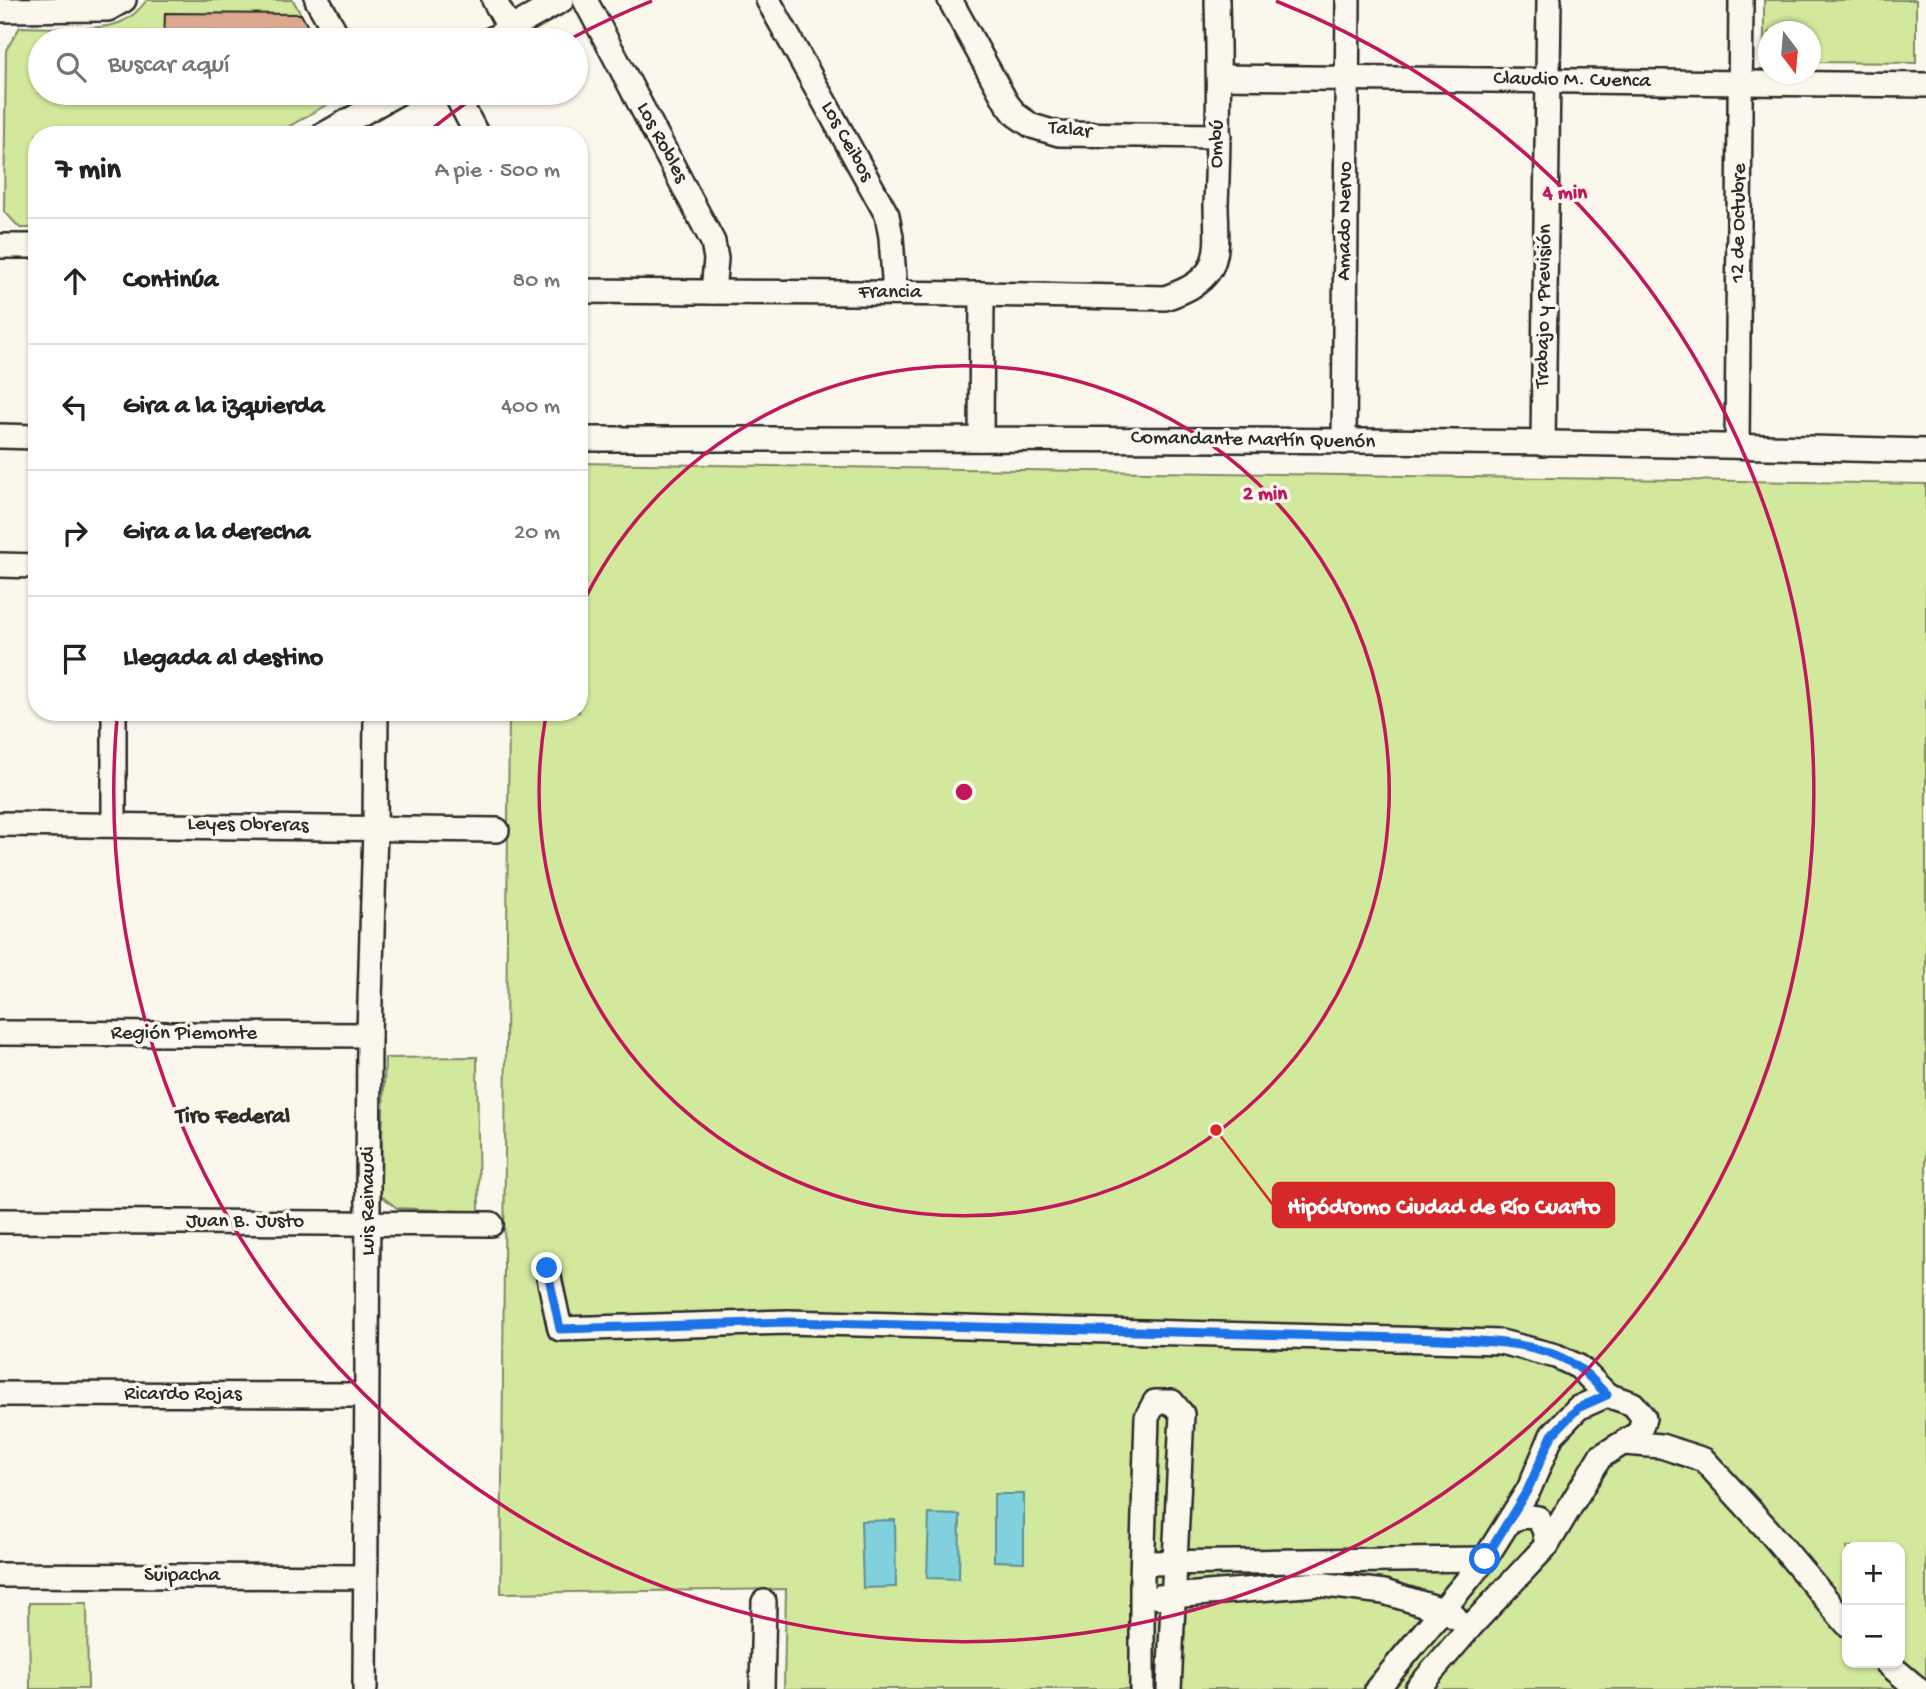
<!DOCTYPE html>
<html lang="es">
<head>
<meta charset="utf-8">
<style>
  :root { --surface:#fff; --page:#f2f2f2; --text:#222; --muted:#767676; --line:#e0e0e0 }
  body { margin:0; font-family:"Gochi Hand",sans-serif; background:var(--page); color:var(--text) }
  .controls { position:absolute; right:21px; bottom:21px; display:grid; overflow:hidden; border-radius:14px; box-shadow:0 2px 5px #0004 }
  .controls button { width:63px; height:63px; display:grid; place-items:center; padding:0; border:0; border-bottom:2px solid var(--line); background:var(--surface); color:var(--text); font:35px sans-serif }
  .compass { position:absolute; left:1758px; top:21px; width:63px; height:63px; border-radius:50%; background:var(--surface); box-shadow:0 2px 5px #0004; rotate:164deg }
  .stop { position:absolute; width:21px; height:21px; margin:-16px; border:5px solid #1a73e8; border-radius:50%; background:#fff }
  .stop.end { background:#1a73e8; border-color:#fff; box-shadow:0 2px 7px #0008 }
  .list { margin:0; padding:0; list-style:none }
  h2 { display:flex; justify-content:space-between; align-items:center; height:91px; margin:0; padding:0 28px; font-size:30px }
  h2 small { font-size:23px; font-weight:400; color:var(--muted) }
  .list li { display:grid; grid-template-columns:46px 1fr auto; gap:21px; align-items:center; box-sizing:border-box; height:126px; padding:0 28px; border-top:2px solid var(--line) }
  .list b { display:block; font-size:26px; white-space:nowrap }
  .list em { font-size:23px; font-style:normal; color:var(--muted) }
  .icon { flex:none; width:38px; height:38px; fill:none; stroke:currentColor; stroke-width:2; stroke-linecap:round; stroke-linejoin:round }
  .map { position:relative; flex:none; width:1926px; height:1689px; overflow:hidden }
  .search { position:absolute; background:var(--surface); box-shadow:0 2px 5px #0004; left:28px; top:28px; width:560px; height:77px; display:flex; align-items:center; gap:18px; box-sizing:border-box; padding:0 24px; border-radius:38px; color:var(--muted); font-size:26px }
  .panel { position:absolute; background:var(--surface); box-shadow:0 2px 5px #0004; left:28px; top:126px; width:560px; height:595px; border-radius:28px }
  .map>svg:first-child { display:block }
  .green { fill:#d2e89d; stroke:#7e8a64; stroke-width:2; fill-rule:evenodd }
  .water { fill:#81d0dd; stroke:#5f8e96; stroke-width:2 }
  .building { fill:#dda892; stroke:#2b2b2b; stroke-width:2 }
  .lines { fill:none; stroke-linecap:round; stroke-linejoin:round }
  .minor-casing { stroke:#2b2b2b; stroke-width:28 }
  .minor { stroke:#fbf7ec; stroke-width:23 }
  .route { stroke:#1a73e8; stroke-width:9 }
  .ring { fill:none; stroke:#c2185b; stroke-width:3.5 }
  .labels { text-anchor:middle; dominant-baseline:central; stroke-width:7; stroke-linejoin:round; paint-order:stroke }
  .street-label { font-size:21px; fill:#2b2b2b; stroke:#fbf7ec }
  .neighbourhood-label { font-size:23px; font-weight:bold; fill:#2b2b2b; stroke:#fbf7ec }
  .centre { fill:#c2185b; stroke:#fbf7ec; stroke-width:3.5 }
  .ring-label { font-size:21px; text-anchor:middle; font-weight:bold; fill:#c2185b; stroke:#fbf7ec; stroke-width:7; stroke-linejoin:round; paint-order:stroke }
  .leader { fill:none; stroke:#d62828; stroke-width:2.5 }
  .callout-dot { fill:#d62828; stroke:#fbf7ec; stroke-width:2.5 }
  .callout { fill:#d62828; stroke:#d62828; stroke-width:2.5 }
  .callout-label { font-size:23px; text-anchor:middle; font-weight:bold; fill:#fff }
</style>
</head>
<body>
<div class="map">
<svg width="1926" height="1689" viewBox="0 0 1926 1689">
  <rect width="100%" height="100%" fill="#fbf7ec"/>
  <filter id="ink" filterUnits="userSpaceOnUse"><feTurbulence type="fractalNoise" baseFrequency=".0143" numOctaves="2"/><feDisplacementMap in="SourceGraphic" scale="14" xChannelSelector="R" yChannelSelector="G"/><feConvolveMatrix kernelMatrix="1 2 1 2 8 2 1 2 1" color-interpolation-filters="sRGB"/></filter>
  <g filter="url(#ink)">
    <g class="green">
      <path d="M147,0H293L315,40H40V93H334L333,101L274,135H37V228H20L4,211L6,50L20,27C45,27 99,32 121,22C131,18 140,9 147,0Z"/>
      <path d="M1764,0H1916V63L1811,62V32H1769L1768,62H1764Z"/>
      <path d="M579,463L1926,484V1689H784L786,1589L501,1593L509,712H579ZM1847,1547H1900V1663H1847Z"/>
      <path d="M477,1057L479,1212L397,1208L380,1195L385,1058Z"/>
      <path d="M87,1603L88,1689H30L29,1603Z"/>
    </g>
    <g class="water">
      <path d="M994,1494H1024V1562L994,1561Z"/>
      <path d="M929,1514L960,1515L959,1579L927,1578Z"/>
      <path d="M895,1520L896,1587L863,1588L861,1521Z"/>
    </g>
    <path class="building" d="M165,13L301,14L315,40H164Z"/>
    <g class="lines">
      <g class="minor-casing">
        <g id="minor">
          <path d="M317,0L340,40"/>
          <path d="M494,0L510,29"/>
          <path d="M585,0L713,242L716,259L713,292"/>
          <path d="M768,0L887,215L891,237L895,293"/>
          <path d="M950,0L1006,102L1016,115L1032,126L1059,134L1219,136"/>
          <path d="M0,10L108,9L124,0"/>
          <path d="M490,40L562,0"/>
          <path d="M1219,77L1926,85"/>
          <path d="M455,93L477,135"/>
          <path d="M323,135L398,93"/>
          <path d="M0,246H37"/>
          <path d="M579,291L982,294L1165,298C1182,292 1200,285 1210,269C1220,252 1216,224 1216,205C1219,137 1219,68 1217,0"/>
          <path d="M0,436L37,437"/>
          <path d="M579,439C1028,439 1477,438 1926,451"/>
          <path d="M981,439L982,294"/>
          <path d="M1344,442L1348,0"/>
          <path d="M1543,444L1549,0"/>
          <path d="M1737,446L1741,0"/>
          <path d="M0,565L37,566"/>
          <path d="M114,712V824"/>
          <path d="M0,824L497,830"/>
          <path d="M0,1033L369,1035"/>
          <path d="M0,1221L491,1224"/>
          <path d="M547,1268L560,1329L788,1322L1501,1342L1556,1356L1579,1367L1607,1395"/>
          <path d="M0,1394L366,1395"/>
          <path d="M1625,1443L1661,1446L1704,1460L1768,1530L1847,1624"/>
          <path d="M1511,1520L1525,1516L1538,1518L1544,1529L1547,1545"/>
          <path d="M1143,1563L1485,1559"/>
          <path d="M0,1575L364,1577"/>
          <path d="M1159,1597L1318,1584L1384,1592L1443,1610L1455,1617"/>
          <path d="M1887,1663L1918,1689"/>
          <path d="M365,1689L369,1035L375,829L376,712"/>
          <path d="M762,1689L764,1602"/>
          <path d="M1142,1689V1578L1147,1417L1155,1402H1172L1182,1414L1169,1689"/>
          <path d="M1377,1689L1485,1559L1529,1489L1552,1435L1578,1408L1607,1395L1633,1404L1644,1418L1639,1433L1600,1457L1547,1545L1471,1626L1417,1689"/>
        </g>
      </g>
      <use href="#minor" class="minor"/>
    </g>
  </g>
  <g class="lines" filter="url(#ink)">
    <path class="route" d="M547,1268L560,1329L788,1322L1441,1339C1484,1341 1543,1341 1579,1368C1589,1375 1598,1386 1607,1395L1578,1408L1552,1435L1528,1489L1485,1559"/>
  </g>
  <g class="ring">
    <path d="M580 609A425 425 0 1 1 546 715"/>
    <path d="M429 131A850 850 0 0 1 476 96M572 38A850 850 0 0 1 652 1M1276 1A850 850 0 1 1 117 718"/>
  </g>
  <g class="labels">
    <g class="street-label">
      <text transform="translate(1572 81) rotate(1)">Claudio M. Cuenca</text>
      <text transform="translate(1070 131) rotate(6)">Talar</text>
      <text transform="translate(846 142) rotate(61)">Los Ceibos</text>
      <text transform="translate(661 143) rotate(62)">Los Robles</text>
      <text transform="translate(1218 144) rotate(-89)">Ombú</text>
      <text transform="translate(1346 221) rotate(-89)">Amado Nervo</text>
      <text transform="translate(1740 223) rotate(-89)">12 de Octubre</text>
      <text x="890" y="293">Francia</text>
      <text transform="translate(1545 306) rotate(-89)">Trabajo y Previsión</text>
      <text transform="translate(1253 441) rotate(1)">Comandante Martín Quenón</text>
      <text transform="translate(248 826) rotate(1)">Leyes Obreras</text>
      <text x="184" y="1034">Región Piemonte</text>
      <text transform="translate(369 1201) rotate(-90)">Luis Reinaudi</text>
      <text x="245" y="1222">Juan B. Justo</text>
      <text x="183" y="1395">Ricardo Rojas</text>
      <text x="182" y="1576">Suipacha</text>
    </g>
    <g class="neighbourhood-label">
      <text x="233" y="1117">Tiro Federal</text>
    </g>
  </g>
  <circle cx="964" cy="792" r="10" class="centre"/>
  <g class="ring-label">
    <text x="1565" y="198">4 min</text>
    <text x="1265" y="499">2 min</text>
  </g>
  <path class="leader" d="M1216 1130L1273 1205"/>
  <circle class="callout-dot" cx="1216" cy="1130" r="7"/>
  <rect class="callout" x="1273" y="1183" width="341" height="44" rx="7"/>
  <g class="callout-label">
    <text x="1444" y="1213">Hipódromo Ciudad de Río Cuarto</text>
  </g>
</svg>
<div class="controls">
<button>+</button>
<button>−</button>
</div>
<svg class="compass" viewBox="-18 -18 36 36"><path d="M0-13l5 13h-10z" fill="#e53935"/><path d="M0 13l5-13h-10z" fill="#767676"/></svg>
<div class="stop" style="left:1485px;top:1559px"></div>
<div class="stop end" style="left:547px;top:1268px"></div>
<div class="search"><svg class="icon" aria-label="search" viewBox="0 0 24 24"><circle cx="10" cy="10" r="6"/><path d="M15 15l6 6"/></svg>Buscar aquí</div>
<section class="panel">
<h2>7 min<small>A pie · 500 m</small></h2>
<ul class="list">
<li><svg class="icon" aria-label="ahead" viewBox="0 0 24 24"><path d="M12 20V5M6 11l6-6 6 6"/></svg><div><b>Continúa</b></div><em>80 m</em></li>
<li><svg class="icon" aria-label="left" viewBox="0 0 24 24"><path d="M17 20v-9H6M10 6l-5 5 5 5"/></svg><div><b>Gira a la izquierda</b></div><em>400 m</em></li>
<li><svg class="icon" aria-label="right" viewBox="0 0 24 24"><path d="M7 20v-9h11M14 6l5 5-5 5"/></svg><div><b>Gira a la derecha</b></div><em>20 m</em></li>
<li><svg class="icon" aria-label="arrive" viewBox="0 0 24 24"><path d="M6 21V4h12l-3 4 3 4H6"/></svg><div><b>Llegada al destino</b></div></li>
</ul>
</section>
</div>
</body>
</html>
